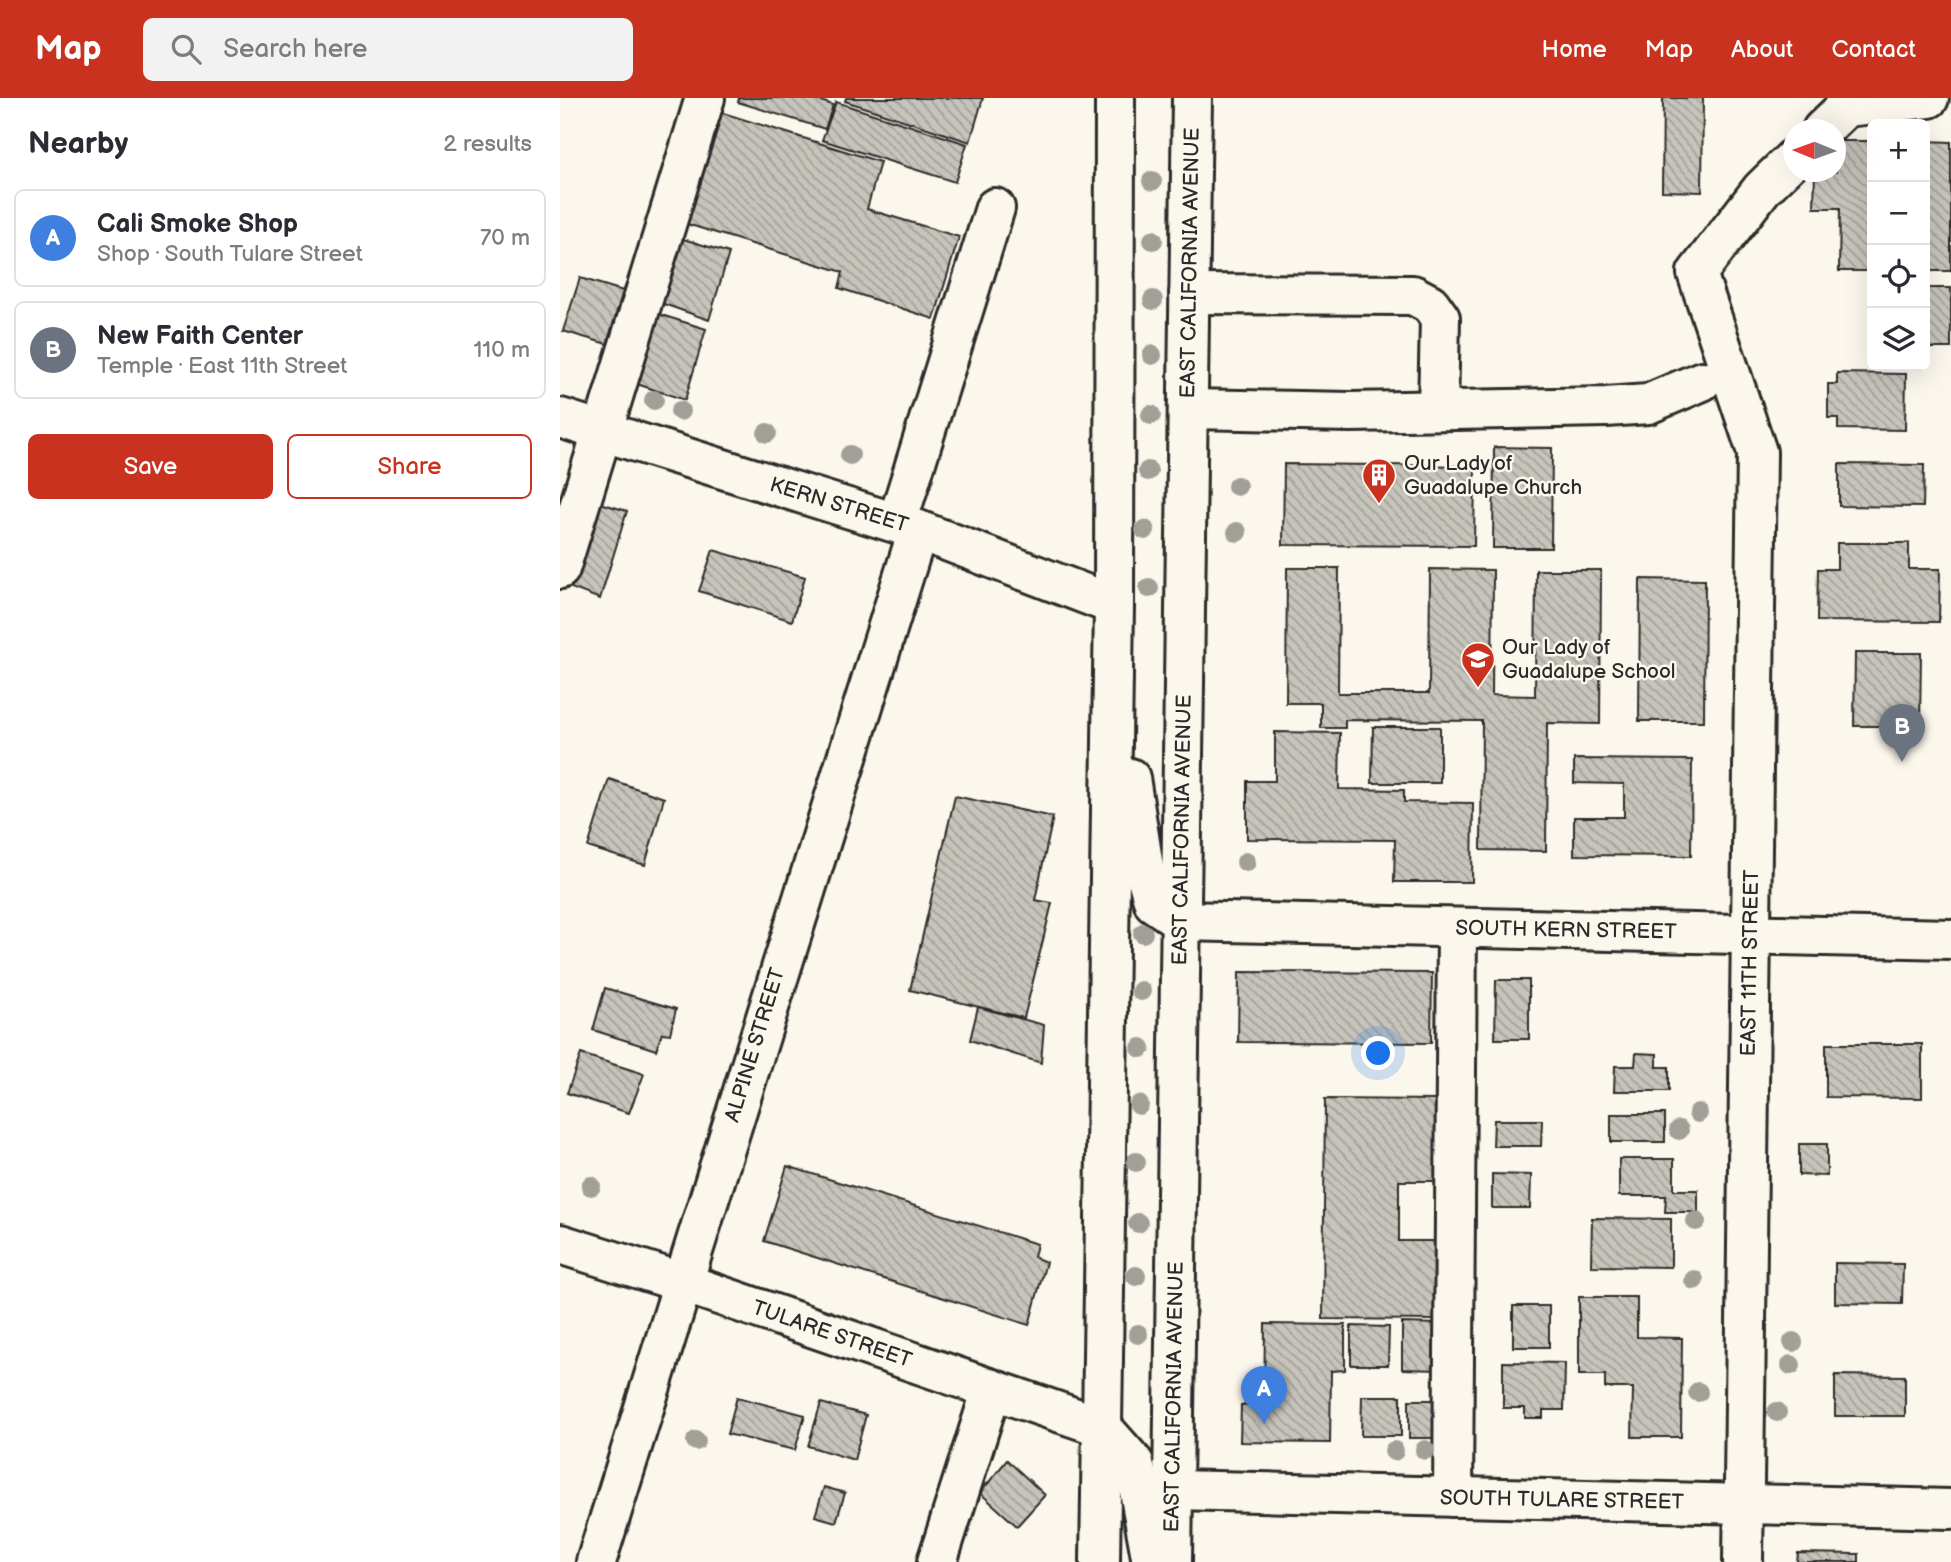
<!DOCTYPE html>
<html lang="en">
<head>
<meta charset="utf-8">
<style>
  :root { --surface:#fff; --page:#f2f2f3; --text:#2b2b33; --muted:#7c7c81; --line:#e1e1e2; --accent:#c8321e }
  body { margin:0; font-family:"Balsamiq Sans",sans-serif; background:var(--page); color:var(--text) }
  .controls { position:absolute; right:21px; top:21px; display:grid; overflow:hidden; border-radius:10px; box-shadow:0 7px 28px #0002 }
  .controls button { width:63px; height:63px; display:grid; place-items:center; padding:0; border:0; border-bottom:2px solid var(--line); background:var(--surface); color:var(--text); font:35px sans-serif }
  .compass { position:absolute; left:1223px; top:21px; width:63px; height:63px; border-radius:50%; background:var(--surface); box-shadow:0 7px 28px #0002; rotate:271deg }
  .you { position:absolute; left:819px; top:956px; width:24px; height:24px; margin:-18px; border:5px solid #fff; border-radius:50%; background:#1a73e8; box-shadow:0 0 0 10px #1a73e833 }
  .badge { display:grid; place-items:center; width:46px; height:46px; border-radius:50%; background:var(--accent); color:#fff; font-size:23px; font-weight:700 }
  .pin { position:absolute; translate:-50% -58px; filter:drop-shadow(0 2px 4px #0008) }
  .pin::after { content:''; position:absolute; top:37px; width:24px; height:21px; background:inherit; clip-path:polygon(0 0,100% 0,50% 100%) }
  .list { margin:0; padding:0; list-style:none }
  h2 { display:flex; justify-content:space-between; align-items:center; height:91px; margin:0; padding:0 28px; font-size:30px }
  h2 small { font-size:23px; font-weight:400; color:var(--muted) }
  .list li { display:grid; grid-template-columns:46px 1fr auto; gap:21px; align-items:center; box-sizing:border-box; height:98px; margin:0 14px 14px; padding:0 14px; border:2px solid var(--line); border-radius:10px }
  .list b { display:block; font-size:26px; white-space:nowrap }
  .list p { margin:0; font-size:23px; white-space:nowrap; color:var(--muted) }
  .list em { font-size:23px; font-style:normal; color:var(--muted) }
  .actions { display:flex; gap:14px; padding:21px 28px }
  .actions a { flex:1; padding:16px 0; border:2px solid var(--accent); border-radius:10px; text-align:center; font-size:24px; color:var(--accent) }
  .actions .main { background:var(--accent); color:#fff }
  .icon { flex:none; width:38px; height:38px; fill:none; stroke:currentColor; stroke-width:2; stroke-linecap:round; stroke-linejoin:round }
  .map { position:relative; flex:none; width:1391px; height:1464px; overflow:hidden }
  header { display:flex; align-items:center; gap:42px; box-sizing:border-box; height:98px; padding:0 35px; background:var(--accent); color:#fff }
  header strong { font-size:33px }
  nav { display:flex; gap:38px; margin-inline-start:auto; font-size:24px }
  .search { width:490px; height:63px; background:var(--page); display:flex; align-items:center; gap:18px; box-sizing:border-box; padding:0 24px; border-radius:10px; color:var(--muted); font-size:26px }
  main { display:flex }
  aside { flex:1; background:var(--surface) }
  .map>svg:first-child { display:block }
  .building { fill:url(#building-back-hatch); stroke:#2b2b2b; stroke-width:2 }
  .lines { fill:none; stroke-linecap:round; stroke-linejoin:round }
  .minor-casing { stroke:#2b2b2b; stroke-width:44 }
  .major-casing { stroke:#2b2b2b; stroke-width:44 }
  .minor { stroke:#fbf7ec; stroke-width:38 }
  .major { stroke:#fbf7ec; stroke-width:38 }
  .tree { fill:#a19f98 }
  .labels { text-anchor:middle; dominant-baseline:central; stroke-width:5; stroke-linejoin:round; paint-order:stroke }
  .street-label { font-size:21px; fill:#2b2b2b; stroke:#fbf7ec }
  .poi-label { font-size:21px; fill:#2b2b2b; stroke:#fbf7ec; text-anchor:start }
</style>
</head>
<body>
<header>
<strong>Map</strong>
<div class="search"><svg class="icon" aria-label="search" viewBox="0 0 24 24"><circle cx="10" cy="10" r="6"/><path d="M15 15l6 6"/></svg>Search here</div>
<nav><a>Home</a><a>Map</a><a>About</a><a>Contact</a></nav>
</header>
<main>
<aside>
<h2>Nearby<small>2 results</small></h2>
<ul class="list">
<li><span class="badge" style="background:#3f7fe0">A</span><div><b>Cali Smoke Shop</b><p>Shop · South Tulare Street</p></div><em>70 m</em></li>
<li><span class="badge" style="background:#6b7280">B</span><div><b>New Faith Center</b><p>Temple · East 11th Street</p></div><em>110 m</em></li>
</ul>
<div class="actions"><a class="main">Save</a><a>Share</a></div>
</aside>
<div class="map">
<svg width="1391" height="1464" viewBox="0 0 1391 1464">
  <defs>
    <pattern id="building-back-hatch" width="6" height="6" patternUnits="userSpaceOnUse" patternTransform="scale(1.75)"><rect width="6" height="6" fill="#c7c4bc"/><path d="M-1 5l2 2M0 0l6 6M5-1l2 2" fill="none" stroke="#a29f99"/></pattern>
  </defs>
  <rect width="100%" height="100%" fill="#fbf7ec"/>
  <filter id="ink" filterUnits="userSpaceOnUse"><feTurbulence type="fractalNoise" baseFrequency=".0143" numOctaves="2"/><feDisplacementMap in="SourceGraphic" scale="14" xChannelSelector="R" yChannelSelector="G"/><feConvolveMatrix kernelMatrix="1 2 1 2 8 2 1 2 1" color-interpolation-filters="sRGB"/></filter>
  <g filter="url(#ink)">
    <g class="building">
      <path d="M179,0H251L273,7L265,31L178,4Z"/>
      <path d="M286,0H423L410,44L285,3Z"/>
      <path d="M1103,0H1143L1142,94L1102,93Z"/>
      <path d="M276,4L407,46L395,84L262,42Z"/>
      <path d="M160,14L320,64L307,111L399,139L374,221L279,190L283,174L127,126Z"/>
      <path d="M1278,43H1312V173H1279L1280,110H1254L1255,74H1276Z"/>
      <path d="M1365,43L1391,44V173H1365Z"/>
      <path d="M120,140L169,155L149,222L101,205Z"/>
      <path d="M20,180L63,193L47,246L3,233Z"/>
      <rect x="1365" y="190" width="26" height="60"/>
      <path d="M95,215L146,231L125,302L74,285Z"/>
      <path d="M1277,275L1346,276L1345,332L1278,331V320H1268V286H1277Z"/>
      <path d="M934,349L992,350L991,450H933Z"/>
      <path d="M724,366L915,368L914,448L723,447Z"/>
      <path d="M1279,366L1364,367L1363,409L1279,408Z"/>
      <path d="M37,404L67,413L40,501L11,490Z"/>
      <path d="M1277,445H1349V471H1380L1379,524L1257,523L1258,471H1277Z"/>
      <path d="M153,452L245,479L232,523L139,493Z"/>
      <path d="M727,470H779L778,595H869L870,471L933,472L932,597L975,598L976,472H1041L1040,626L987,625L986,753L921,752L922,623L785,622V630H761V605H726Z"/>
      <path d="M1080,481L1145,482L1144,623H1079Z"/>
      <path d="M1295,555H1361L1360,628H1294Z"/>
      <path d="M813,629H880V685H812Z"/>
      <path d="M715,634L780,635L779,691L844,692V704L913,705L912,784H834L835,742L687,741V683H715Z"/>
      <path d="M1014,661L1132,662L1131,758L1014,757V719H1064V686L1014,685Z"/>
      <path d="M49,681L104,700L85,767L28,749Z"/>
      <path d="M395,698L493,719L475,802L492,805L464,920L350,892Z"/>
      <path d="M679,874L872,875L871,945L678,944Z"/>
      <path d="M936,882H969V941H935Z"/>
      <path d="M45,890L116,911L110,936L102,935L96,952L33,932Z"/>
      <path d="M418,909L484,927L481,965L410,942Z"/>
      <path d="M1266,946H1362V1000L1266,999Z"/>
      <path d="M1076,955L1097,956V969H1109V993H1054L1055,968H1075Z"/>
      <path d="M21,956L84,976L69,1015L7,995Z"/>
      <path d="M765,1001L879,1002L878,1083H839V1143H878L877,1222L763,1221Z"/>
      <rect x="1051" y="1016" width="54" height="28"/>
      <path d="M934,1022H982L981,1048H933Z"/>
      <path d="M1239,1046H1267V1078L1239,1077Z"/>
      <path d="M1059,1061H1114V1092H1138V1114H1105L1106,1098H1059Z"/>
      <path d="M227,1068L477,1146L474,1159L486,1164L469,1227L204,1143Z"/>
      <path d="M932,1076L971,1077L970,1110H932Z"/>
      <path d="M1032,1120L1111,1121V1169L1031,1168Z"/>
      <path d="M1275,1165L1343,1166L1342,1206L1275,1205Z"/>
      <path d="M1019,1199H1077V1239L1122,1240L1121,1339H1072L1073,1290H1045V1277H1019Z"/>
      <rect x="953" y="1208" width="36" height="41"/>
      <path d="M842,1225L881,1226L880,1272L842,1271Z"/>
      <path d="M705,1226L785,1227V1272L771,1273L770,1345L680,1344L681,1307H704Z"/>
      <path d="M791,1228L829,1229L828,1267H791Z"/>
      <path d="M943,1264L1005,1265L1004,1312H983V1320H965V1310H943Z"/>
      <path d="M1275,1277L1345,1278V1318H1275Z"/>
      <path d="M802,1298H841V1338H801Z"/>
      <path d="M177,1299L245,1317L235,1352L167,1336Z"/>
      <rect x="849" y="1302" width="30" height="38"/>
      <path d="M261,1305L306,1317L294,1362L248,1348Z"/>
      <path d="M447,1362L485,1397L457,1428L420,1395Z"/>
      <path d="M264,1389L285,1395L276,1424L255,1418Z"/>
      <path d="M1238,1455L1299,1456V1464H1237Z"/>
    </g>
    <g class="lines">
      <g class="minor-casing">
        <g id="minor">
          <path d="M1262,32L1286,9L1369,0"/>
          <path d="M629,196L853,197L870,206L880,220L878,312"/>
          <path d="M628,311L791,314L1046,309L1088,306L1142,283"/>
          <path d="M0,320L358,432L554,507"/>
          <path d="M337,425L435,110"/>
          <path d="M0,471L145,0"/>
          <path d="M621,823L1391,841"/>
          <path d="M0,1146L121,1184L542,1329"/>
          <path d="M613,1392L1391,1411"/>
          <path d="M893,1399L897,830"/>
          <path d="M36,1464L358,432"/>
          <path d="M377,1464L432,1291"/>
          <path d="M1183,1464L1197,354L1137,175L1202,91L1234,60"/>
        </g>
      </g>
      <g class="major-casing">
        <g id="major">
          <path d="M570,680L584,770L594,805L621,823"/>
          <path d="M542,1329L574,1365L592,1464"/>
          <path d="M540,1464L554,507L555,0"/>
          <path d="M612,1464L632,0"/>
        </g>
      </g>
      <use href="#minor" class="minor"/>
      <use href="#major" class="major"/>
    </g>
    <g class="tree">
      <circle cx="592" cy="83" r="10"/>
      <circle cx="593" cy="142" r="10"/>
      <circle cx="593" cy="202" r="10"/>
      <circle cx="592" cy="257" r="10"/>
      <circle cx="94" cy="302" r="10"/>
      <circle cx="120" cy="313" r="10"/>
      <circle cx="591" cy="317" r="10"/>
      <circle cx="207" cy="335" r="10"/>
      <circle cx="290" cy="357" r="10"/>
      <circle cx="588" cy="373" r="10"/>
      <circle cx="677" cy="388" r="10"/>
      <circle cx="585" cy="432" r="10"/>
      <circle cx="677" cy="434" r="10"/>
      <circle cx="589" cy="490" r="10"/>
      <circle cx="686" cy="764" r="10"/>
      <circle cx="583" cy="835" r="10"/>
      <circle cx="581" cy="893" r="10"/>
      <circle cx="581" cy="950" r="10"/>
      <circle cx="579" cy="1007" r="10"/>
      <circle cx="1138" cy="1015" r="10"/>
      <circle cx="1119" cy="1032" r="10"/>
      <circle cx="576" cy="1064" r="10"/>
      <circle cx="31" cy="1088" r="10"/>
      <circle cx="1136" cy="1123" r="10"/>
      <circle cx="578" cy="1125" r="10"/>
      <circle cx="576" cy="1178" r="10"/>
      <circle cx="1134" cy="1182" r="10"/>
      <circle cx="578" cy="1236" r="10"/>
      <circle cx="1233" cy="1244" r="10"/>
      <circle cx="1231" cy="1267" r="10"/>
      <circle cx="1138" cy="1294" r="10"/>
      <circle cx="1217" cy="1314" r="10"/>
      <circle cx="136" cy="1343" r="10"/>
      <circle cx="865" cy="1352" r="10"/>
      <circle cx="834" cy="1353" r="10"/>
    </g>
  </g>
  <defs>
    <g id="building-pin" transform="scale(1.75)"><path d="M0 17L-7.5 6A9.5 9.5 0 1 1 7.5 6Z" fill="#c8321e" stroke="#fbf7ec"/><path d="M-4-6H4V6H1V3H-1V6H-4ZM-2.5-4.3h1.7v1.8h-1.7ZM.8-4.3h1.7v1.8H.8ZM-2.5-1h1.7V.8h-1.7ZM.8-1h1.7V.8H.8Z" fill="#fff"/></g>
    <g id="school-pin" transform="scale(1.75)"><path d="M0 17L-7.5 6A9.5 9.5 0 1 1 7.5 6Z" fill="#c8321e" stroke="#fbf7ec"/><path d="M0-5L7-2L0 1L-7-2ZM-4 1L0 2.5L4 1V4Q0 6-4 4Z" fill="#fff"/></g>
  </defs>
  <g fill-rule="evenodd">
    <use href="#building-pin" x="819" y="377"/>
    <use href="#school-pin" x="918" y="561"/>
  </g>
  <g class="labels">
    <g class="street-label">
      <text transform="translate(630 165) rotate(-89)">EAST CALIFORNIA AVENUE</text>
      <text transform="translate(279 407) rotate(17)">KERN STREET</text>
      <text transform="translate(622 732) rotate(-89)">EAST CALIFORNIA AVENUE</text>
      <text transform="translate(1006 832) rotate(1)">SOUTH KERN STREET</text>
      <text transform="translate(1190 865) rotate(-89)">EAST 11TH STREET</text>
      <text transform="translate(195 947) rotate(-73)">ALPINE STREET</text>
      <text transform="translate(272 1236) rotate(19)">TULARE STREET</text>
      <text transform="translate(614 1299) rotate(-89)">EAST CALIFORNIA AVENUE</text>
      <text transform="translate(1002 1402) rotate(1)">SOUTH TULARE STREET</text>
    </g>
    <g class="poi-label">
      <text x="844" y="365">Our Lady of<tspan x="844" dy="24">Guadalupe Church</tspan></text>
      <text x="942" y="549">Our Lady of<tspan x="942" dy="24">Guadalupe School</tspan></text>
    </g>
  </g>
</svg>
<div class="controls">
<button>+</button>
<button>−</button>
<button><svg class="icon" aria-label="locate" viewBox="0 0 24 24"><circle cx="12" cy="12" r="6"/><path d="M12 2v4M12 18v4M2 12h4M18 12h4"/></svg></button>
<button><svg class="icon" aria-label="layers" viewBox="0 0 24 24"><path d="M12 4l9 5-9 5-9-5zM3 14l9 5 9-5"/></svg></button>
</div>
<svg class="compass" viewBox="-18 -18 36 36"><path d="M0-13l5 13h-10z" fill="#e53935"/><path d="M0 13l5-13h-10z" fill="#7c7c81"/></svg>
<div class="you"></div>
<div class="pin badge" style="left:704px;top:1326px;background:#3f7fe0">A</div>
<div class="pin badge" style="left:1342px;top:664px;background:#6b7280">B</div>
</div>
</main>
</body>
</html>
